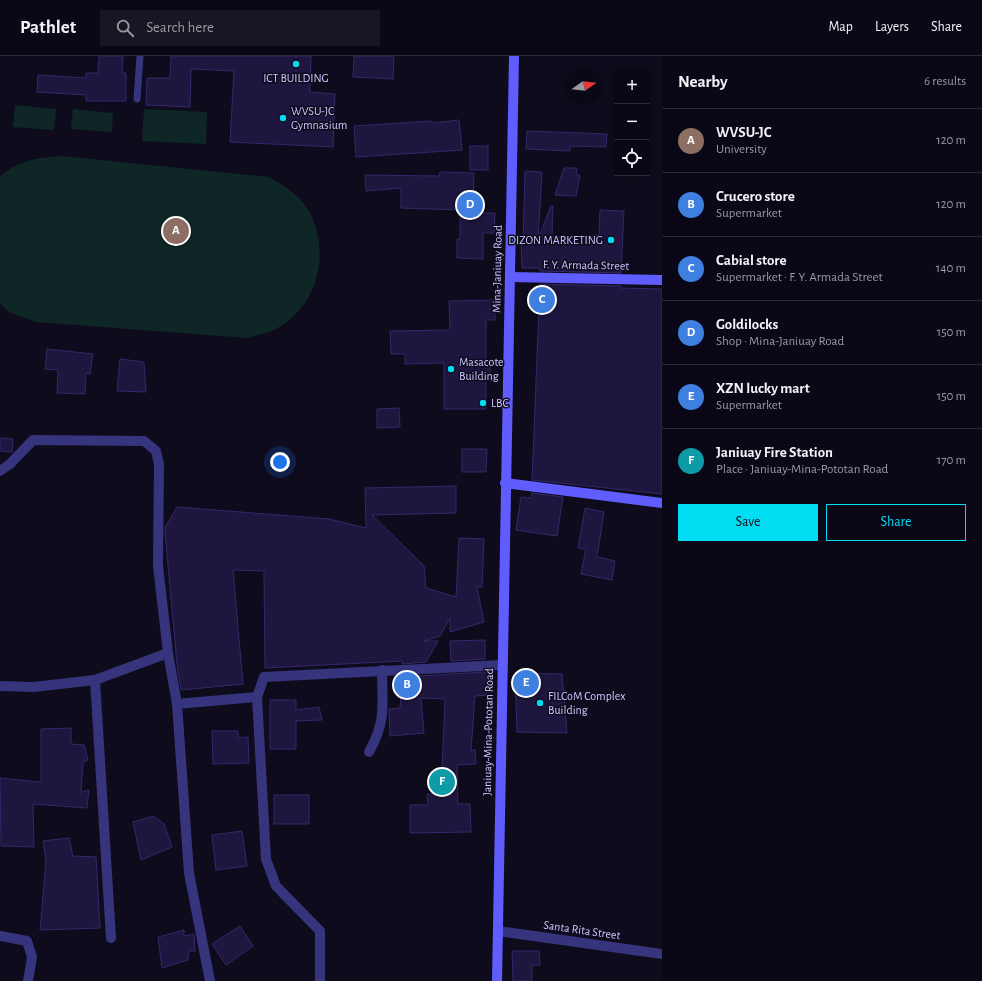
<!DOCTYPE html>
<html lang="en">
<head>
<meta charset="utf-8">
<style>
  :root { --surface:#0a0816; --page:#181623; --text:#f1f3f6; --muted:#999aa1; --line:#2a2935; --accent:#00dcf1 }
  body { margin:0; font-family:"Alegreya Sans",sans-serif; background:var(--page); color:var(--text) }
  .controls { position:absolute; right:12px; top:12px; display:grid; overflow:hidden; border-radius:0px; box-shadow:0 2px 6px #0003 }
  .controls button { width:36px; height:36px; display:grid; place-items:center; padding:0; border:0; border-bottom:1px solid var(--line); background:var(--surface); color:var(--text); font:20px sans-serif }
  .compass { position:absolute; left:566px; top:12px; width:36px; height:36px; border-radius:50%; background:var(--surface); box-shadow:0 2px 6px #0003; rotate:76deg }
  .you { position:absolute; left:280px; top:406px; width:14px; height:14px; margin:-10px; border:3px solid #fff; border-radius:50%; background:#1a73e8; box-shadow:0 0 0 6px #1a73e833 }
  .badge { display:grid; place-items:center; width:26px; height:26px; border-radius:50%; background:var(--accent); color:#fff; font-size:13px; font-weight:700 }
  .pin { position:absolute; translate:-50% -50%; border:2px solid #fff; box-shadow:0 1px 4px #0006 }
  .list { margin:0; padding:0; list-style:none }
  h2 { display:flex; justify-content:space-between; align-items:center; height:52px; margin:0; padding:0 16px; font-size:17px }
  h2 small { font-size:13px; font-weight:400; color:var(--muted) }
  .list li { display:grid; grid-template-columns:26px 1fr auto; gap:12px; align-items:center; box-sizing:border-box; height:64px; padding:0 16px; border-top:1px solid var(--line) }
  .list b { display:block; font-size:15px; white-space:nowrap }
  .list p { margin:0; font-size:13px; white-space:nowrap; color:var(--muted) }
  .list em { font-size:13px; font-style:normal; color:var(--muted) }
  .actions { display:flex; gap:8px; padding:12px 16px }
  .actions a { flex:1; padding:9px 0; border:1px solid var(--accent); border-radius:0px; text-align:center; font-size:14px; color:var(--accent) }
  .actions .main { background:var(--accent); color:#111 }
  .icon { flex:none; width:22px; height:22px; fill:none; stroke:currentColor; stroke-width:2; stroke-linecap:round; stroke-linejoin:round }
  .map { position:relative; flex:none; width:662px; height:925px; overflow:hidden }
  header { display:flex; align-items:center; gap:24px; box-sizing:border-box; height:56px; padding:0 20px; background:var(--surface); border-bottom:1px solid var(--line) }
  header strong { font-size:19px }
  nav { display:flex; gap:22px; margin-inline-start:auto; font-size:14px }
  .search { width:280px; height:36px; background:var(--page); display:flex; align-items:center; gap:10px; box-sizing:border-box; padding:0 14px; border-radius:0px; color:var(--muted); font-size:15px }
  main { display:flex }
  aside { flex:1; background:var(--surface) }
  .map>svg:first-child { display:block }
  .green { fill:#0e2726 }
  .building { fill:#1e163e; stroke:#34286b }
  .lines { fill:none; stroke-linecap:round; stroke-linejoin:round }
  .service { stroke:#36347d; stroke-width:7 }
  .minor { stroke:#36347d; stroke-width:10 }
  .tertiary { stroke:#36347d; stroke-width:10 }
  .secondary { stroke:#605dff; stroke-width:10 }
  .poi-dot { fill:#00dcf1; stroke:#0e0b1d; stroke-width:1.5 }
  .labels { text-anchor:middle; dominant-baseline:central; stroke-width:3; stroke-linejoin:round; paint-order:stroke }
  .poi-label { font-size:12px; fill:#ccc6ff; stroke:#0e0b1d; text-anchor:start }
  .street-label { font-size:12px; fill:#ccc6ff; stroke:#0e0b1d }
</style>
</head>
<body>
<header>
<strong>Pathlet</strong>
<div class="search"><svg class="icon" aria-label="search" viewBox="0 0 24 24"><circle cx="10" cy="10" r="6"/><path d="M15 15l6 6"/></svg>Search here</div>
<nav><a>Map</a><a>Layers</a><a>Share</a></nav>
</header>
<main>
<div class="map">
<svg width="662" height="925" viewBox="0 0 662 925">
  <rect width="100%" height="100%" fill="#0e0b1d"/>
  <g class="green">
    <path d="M15,49L56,53L54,74L13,71Z"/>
    <path d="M73,53L113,57L112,76L71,73Z"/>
    <path d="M144,53L207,56L206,88L142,85Z"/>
    <path d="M61,100L269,121C285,130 301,140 310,157C331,199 317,252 274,274C266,278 256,279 248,282L36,266L11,257L0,248V120C20,104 36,102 61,100Z"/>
  </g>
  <g class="building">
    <path d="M99,0H123L122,17H126V45H86V39L37,36L38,19L86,22V17H98Z"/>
    <path d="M171,0H311L310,36L335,38L333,91L230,86L234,15L191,13L190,51L146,49L147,22H170Z"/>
    <path d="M354,0H394L393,23L353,21Z"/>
    <path d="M459,64L462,94L356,101L354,70L431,65V67Z"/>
    <path d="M527,75L607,78L606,91L570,90V95L526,93Z"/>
    <rect x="470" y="90" width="18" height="24"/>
    <path d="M564,112H577L576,119H580L576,140L555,139Z"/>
    <path d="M525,115L542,116L538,183L551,150H553L552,181L599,179L600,154L624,155L621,217L540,215V212H522L521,187H523Z"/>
    <path d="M440,116L474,117L473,157H495L494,177H483V203L457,202V183H460V154L401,152V132L366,135L365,119L439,120Z"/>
    <path d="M540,228L621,230L620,232L662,233V438L532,424Z"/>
    <path d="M495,244V264H486V304H490V320H486V353H444V307L405,308V298H391L390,275L450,274L449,245Z"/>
    <path d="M47,293L93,298L90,318L86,317L85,338L57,337L58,314L45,313Z"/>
    <path d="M120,303L144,306L146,336L117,335Z"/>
    <path d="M399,352L400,371L377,372V353Z"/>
    <path d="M0,382L13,383L12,396L0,395Z"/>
    <path d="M462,393H487L486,416H462Z"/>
    <path d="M456,430V457L372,459L424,510L426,532L456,541L459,482L484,483L482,531H477L484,566L450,576V562L440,580L424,585H438L426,606L402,608V605L265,612L264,515L233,514L243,628L181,634L177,608L165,476V472L177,451L329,463L366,472L365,432Z"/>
    <path d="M532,437L563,441L557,480L516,474L521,441L531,442Z"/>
    <path d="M585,452L604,456L597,501L615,505L612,524L581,518L586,493L578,492Z"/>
    <path d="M485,584V603L451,605L450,585Z"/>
    <path d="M485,616L489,617L490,639L475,640L471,694H475L476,708L457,709L458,748H470L471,776L410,777V749H428L427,738H441L445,643L421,642L424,677L390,680L389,653L400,652L402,621Z"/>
    <path d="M515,617L562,618L567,677L517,676Z"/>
    <path d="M270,644H296V654L319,651L322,664L296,665V693H270Z"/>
    <path d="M71,672V688L84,689L88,704L83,706L81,736L89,734L87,752L33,748L34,791L1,790L0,722L41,726V673Z"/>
    <path d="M212,675H238V682L248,681L249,707L213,708Z"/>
    <rect x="274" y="739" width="35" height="29"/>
    <path d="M154,760L164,768L172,791L141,804L133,766Z"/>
    <path d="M242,775L247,810L216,814L212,779Z"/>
    <path d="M69,782L73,800L96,801L100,872L40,874L46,805L43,785Z"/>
    <path d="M240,870L253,890L226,909L212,888Z"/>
    <path d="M184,874V880L194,878L195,895H189L188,904L162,912L158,881Z"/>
    <path d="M512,895H539L540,909H532V925H513Z"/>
  </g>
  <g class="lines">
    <path class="service" d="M137,43L140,0"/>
    <g class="minor">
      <path d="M0,415L10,408L33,384L144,385L156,395L159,408L158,510L168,597L177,648L189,817L210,925"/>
      <path d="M95,624L111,882"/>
      <path d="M0,630L33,631L95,624L168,597"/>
      <path d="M177,648L257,641"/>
      <path d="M369,696C387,664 382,648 382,614"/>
      <path d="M0,880L27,885L32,901L28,925"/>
      <path d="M320,925V875L276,830L266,803L257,641L264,621L502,609"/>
    </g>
    <path class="tertiary" d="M498,875L662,898"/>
    <g class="secondary">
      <path d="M510,221L662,224"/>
      <path d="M505,427L662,447"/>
      <path d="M497,925L514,0"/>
    </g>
  </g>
  <g class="poi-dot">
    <circle cx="296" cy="8" r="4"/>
    <circle cx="283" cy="62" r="4"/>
    <circle cx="611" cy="184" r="4"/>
    <circle cx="451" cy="313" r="4"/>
    <circle cx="483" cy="347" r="4"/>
    <circle cx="540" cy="647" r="4"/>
  </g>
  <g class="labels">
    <g class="poi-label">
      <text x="296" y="22" text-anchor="middle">ICT BUILDING</text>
      <text x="291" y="55">WVSU-JC<tspan x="291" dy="14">Gymnasium</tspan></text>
      <text x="603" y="184" text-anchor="end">DIZON MARKETING</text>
      <text x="459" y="306">Masacote<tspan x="459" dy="14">Building</tspan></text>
      <text x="491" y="347">LBC</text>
      <text x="548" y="640">FILCoM Complex<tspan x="548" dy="14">Building</tspan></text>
    </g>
    <g class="street-label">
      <text transform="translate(586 209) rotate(1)">F. Y. Armada Street</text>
      <text transform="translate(497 213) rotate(-89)">Mina-Janiuay Road</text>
      <text transform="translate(488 676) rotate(-89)">Janiuay-Mina-Pototan Road</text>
      <text transform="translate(582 874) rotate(8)">Santa Rita Street</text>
    </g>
  </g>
</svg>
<div class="controls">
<button>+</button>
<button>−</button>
<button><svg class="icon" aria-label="locate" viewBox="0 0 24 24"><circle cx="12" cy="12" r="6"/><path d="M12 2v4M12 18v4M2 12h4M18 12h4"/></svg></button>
</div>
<svg class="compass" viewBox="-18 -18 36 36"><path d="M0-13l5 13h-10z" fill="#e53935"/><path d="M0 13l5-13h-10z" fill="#999aa1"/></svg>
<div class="you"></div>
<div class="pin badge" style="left:176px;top:175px;background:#8d6e63">A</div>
<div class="pin badge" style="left:407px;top:629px;background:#3f7fe0">B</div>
<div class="pin badge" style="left:542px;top:244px;background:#3f7fe0">C</div>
<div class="pin badge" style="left:470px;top:149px;background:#3f7fe0">D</div>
<div class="pin badge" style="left:526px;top:627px;background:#3f7fe0">E</div>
<div class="pin badge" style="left:442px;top:726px;background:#0f9aa8">F</div>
</div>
<aside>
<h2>Nearby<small>6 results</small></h2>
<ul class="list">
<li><span class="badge" style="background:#8d6e63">A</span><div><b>WVSU-JC</b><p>University</p></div><em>120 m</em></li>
<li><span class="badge" style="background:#3f7fe0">B</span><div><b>Crucero store</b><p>Supermarket</p></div><em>120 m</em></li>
<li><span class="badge" style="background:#3f7fe0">C</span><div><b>Cabial store</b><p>Supermarket · F. Y. Armada Street</p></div><em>140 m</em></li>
<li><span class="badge" style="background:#3f7fe0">D</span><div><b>Goldilocks</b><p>Shop · Mina-Janiuay Road</p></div><em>150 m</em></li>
<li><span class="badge" style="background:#3f7fe0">E</span><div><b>XZN lucky mart</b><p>Supermarket</p></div><em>150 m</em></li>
<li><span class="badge" style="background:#0f9aa8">F</span><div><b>Janiuay Fire Station</b><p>Place · Janiuay-Mina-Pototan Road</p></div><em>170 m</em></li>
</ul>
<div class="actions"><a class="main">Save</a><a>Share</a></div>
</aside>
</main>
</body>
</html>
